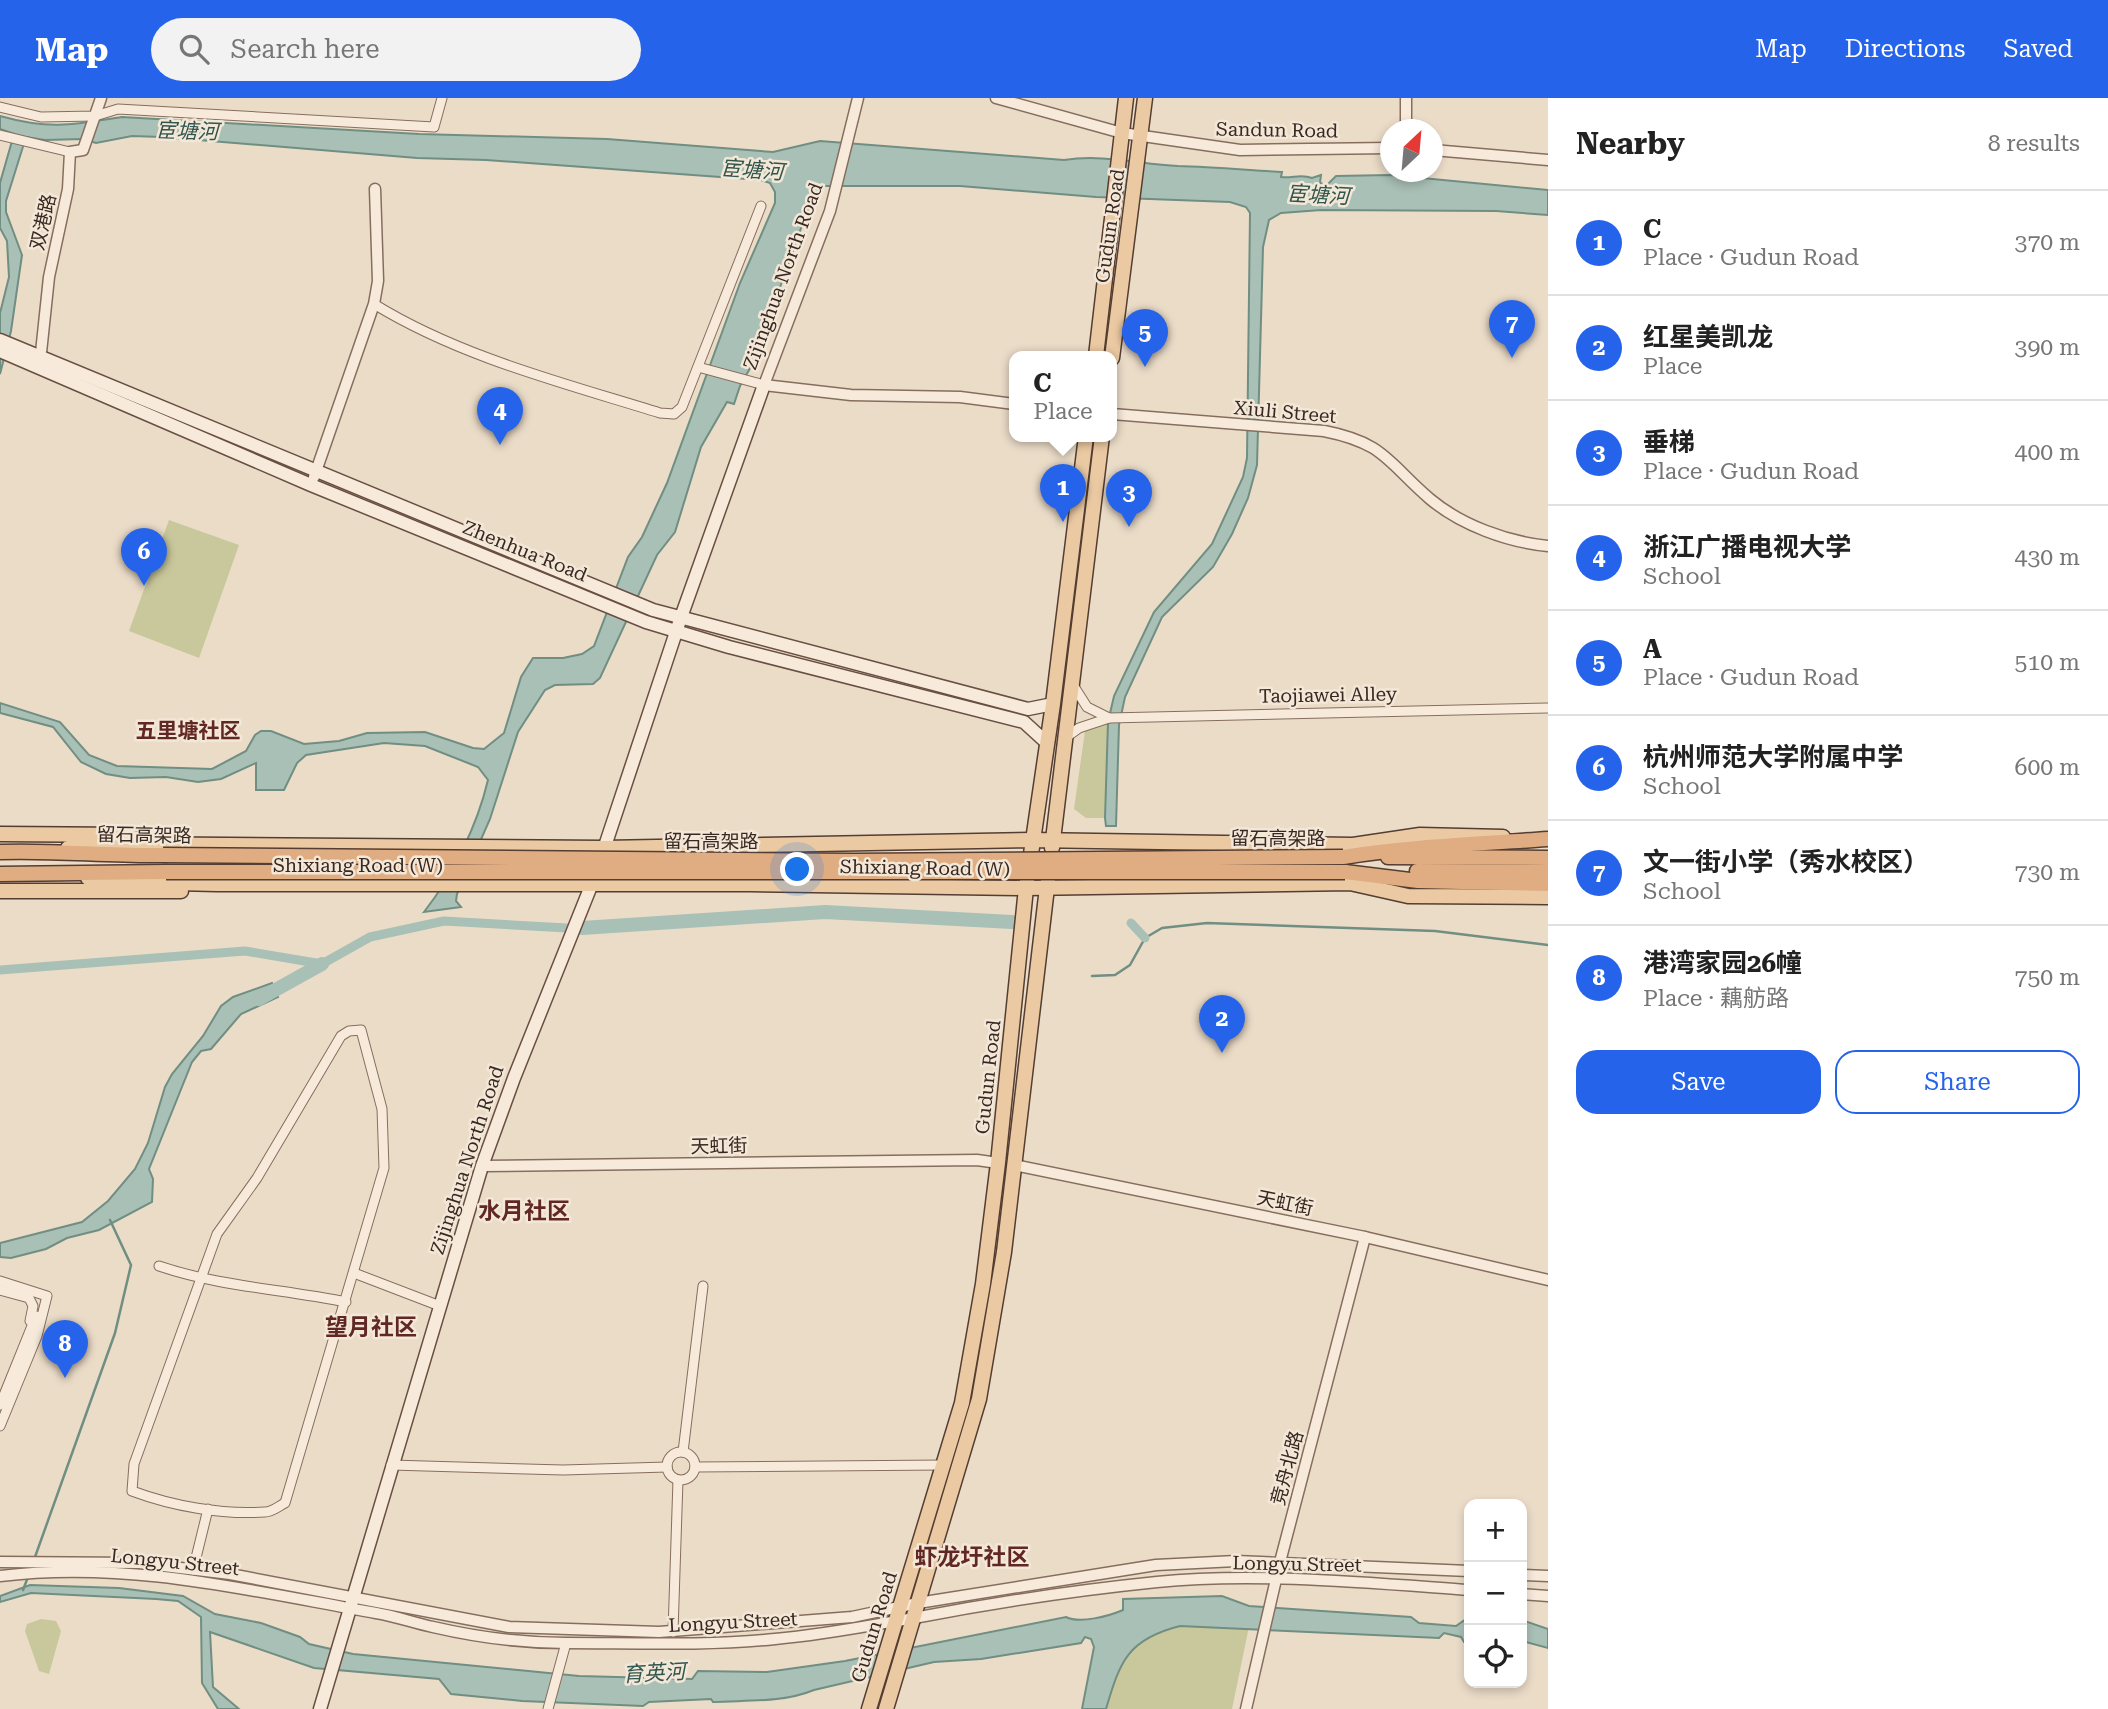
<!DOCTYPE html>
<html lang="en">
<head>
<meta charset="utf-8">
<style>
  :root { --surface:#fff; --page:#f2f2f2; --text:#222; --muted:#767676; --line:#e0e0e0; --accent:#2563eb }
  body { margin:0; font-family:"Roboto Serif","Noto Sans SC",serif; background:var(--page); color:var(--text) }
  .controls { position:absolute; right:21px; bottom:21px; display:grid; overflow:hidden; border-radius:14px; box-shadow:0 4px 10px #0003 }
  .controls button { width:63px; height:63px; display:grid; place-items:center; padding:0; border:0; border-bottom:2px solid var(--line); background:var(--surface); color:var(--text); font:35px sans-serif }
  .compass { position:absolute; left:1380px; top:21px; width:63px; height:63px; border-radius:50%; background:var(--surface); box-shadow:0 4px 10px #0003; rotate:26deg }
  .you { position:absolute; left:798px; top:772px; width:24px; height:24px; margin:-18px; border:5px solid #fff; border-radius:50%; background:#1a73e8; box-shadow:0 0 0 10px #1a73e833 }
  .badge { display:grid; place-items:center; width:46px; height:46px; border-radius:50%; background:var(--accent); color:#fff; font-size:23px; font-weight:700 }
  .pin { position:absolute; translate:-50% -58px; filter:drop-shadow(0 2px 4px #0008) }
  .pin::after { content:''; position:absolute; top:37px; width:24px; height:21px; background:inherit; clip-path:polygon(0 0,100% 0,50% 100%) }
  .popup { position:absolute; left:1009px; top:253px; width:108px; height:91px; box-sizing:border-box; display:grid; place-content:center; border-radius:14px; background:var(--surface); filter:drop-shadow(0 2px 5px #0005); font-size:23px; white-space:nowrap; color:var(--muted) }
  .popup b { font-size:26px; color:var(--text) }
  .popup::after { content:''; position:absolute; left:50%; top:100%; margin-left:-14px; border:14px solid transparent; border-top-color:var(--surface) }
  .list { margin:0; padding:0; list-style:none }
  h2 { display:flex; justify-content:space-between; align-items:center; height:91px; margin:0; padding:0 28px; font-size:30px }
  h2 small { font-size:23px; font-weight:400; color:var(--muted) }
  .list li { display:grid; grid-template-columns:46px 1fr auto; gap:21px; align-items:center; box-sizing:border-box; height:105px; padding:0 28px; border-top:2px solid var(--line) }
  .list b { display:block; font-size:26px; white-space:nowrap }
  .list p { margin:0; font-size:23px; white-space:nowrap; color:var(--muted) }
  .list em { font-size:23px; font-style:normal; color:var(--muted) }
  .actions { display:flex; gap:14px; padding:21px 28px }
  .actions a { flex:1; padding:16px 0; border:2px solid var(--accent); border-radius:21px; text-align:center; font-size:24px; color:var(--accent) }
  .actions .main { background:var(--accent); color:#fff }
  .icon { flex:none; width:38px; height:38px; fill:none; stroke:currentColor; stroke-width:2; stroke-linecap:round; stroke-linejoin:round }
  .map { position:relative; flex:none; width:1548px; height:1611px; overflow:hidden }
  header { display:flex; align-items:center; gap:42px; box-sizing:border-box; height:98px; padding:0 35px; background:var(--accent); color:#fff }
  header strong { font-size:33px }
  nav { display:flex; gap:38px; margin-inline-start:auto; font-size:24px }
  .search { width:490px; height:63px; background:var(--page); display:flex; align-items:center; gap:18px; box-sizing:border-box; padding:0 24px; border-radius:38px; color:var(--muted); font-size:26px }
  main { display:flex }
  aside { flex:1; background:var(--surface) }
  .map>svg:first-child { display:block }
  .green { fill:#c9c89c }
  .water { fill:#a9c0b6; stroke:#708e82; stroke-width:2 }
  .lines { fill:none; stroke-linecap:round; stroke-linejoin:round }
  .stream { stroke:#708e82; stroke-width:2.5 }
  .canal { stroke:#a9c0b6; stroke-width:9 }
  .river { stroke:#a9c0b6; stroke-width:14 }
  .minor-casing { stroke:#866e5e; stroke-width:11 }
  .tertiary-casing { stroke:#866e5e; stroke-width:13 }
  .secondary-casing { stroke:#684f41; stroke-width:15 }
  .primary-casing { stroke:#543d32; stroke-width:17 }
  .trunk-casing { stroke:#543d32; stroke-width:17 }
  .minor { stroke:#f7eadb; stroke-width:9 }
  .tertiary { stroke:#f7eadb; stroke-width:10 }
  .secondary { stroke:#f7eadb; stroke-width:12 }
  .primary { stroke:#ebcaa3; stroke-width:14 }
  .trunk { stroke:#e0ad82; stroke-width:14 }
  .trunk-bridge-casing { stroke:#543d32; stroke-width:17; stroke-linecap:butt }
  .trunk-bridge { stroke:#e0ad82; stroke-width:14 }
  .labels { text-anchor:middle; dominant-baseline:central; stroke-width:5; stroke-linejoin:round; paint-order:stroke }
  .street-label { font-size:19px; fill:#382821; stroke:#f3e7d7 }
  .water-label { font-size:21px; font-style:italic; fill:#31564e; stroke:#f3e7d7 }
  .neighbourhood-label { font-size:21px; font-weight:bold; fill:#612723; stroke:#f3e7d7 }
  .quarter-label { font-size:23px; font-weight:bold; fill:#612723; stroke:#f3e7d7 }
</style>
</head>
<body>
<header>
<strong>Map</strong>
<div class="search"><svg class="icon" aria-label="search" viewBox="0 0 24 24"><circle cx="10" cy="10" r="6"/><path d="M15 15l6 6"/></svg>Search here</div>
<nav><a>Map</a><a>Directions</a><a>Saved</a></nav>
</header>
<main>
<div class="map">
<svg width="1548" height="1611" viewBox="0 0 1548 1611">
  <rect width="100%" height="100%" fill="#ebdcc8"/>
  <g class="green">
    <path d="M169,422L239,447L199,560L129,533Z"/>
    <path d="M1108,624L1105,720H1086L1074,711L1085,633L1094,626Z"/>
    <path d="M1251,1519L1232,1611H1099L1117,1525Z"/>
    <path d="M41,1521L56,1523L61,1533L49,1576L39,1573L25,1533L27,1526Z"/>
  </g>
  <g class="water">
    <path d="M0,18C49,32 73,27 122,19L419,36L607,41L773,54L820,43L1064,62C1103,56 1139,66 1178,68C1213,69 1247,72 1282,74L1281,79C1292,81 1300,75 1312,80L1321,77L1320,85L1327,87L1336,78L1391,77L1548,92V117L1496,113L1321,112L1281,115L1269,122L1263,149L1257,367L1248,400L1232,436L1213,469L1162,519L1125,599L1119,627L1116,728H1106L1105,720L1108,624L1114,598L1154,514L1212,446L1243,379L1247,360L1250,115L1246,109L1230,104L1096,99L960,88H824L810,105L753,265L740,288L734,306L727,304L701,349L675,434L657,457L600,580L593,586L555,587L545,592L518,634L490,721L457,796L456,803L461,809L424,814C453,777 477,728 488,682L478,669L425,648L384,645L306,657L297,665L284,692H256V665L221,681L198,684L166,679L130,680L106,676L81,664L53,629L0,615V605L60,624L89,657L117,668L212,671L246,653L255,637L261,633H271L304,646L339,643L367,635L425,634L473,650L484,651L504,635L521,579L533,560H563L582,556L594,548L628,459L642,439L667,385L740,185L775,105V94L770,85L761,82L486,62L417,60L162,39L132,38L96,45L83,41L45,42L26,39L6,103V114L22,157L11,233L0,276V215L9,179L7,143L0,130V85L14,36L0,31Z"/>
    <path d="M272,885L278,899L241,916L211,951L201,953L192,964L149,1071L153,1081L152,1104L99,1132L67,1140L46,1151L11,1160L0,1159V1145L82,1124L108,1103L135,1071L148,1045L165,989L172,976L203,938L221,908L233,899Z"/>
    <path d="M30,1487L119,1490L183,1498L215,1516L261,1525L300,1539L309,1546L353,1556L579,1578L692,1581L698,1573L767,1574L845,1563L1066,1519C1080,1526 1109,1518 1123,1512V1501L1222,1498L1249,1508L1411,1519L1419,1525L1456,1528L1469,1519V1544H1464L1461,1539L1444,1535L1439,1540L1180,1528C1128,1541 1120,1563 1106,1611H1082L1094,1549L1091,1541L1085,1539L1081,1545L981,1561L934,1564L814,1592C782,1605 748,1602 713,1604L711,1601L649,1604L643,1608L522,1603L451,1596L439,1581L314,1570L210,1534L213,1589L239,1611H218L202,1585L201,1519L178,1503L156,1501L31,1495L0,1504V1498Z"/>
    <path d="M1522,1522L1548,1531V1550L1522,1543Z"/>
  </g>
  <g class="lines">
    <g class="stream">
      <path d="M1092,878L1115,877L1130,867L1145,840L1162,830L1207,825L1435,833L1548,847"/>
      <path d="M35,1459L115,1235L131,1167L110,1122"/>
      <path d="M23,1492L28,1479"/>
    </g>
    <g class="canal">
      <path d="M1131,825L1145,840"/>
      <path d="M0,872L245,853L322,866L370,839L444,823L567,830"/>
    </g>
    <g class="river">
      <path d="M582,830L825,814L1012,824"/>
      <path d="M259,901L322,866"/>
    </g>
    <g class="minor-casing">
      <g id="minor">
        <path d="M0,9L41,19L95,18L118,11L434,29L442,0"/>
        <path d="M0,37L70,54"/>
        <path d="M374,206C460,259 564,285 660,315L674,316L682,309L761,108"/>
        <path d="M698,269L764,287"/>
        <path d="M1073,587L1087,609L1109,620"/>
        <path d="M1065,640L1079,630L1109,620L1548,610"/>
        <path d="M361,932L382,1011L384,1070L285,1405C279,1408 272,1414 265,1414C222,1417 172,1408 132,1393L134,1366L217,1136L257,1080L341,938L349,933Z"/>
        <path d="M159,1168C221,1189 283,1191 346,1204"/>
        <path d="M354,1175L440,1208"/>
        <path d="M0,1183L47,1198L37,1238L0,1328"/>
        <path d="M0,1192L29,1200L33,1208L30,1223"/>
        <path d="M0,1307L36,1218"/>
        <circle cx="681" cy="1368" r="14"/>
        <path d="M683,1354L703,1188"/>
        <path d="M391,1367L563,1372L667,1369"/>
        <path d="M695,1369L943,1367"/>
        <path d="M193,1472L208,1411"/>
        <path d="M673,1534L678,1382"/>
        <path d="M548,1611L566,1545"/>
      </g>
    </g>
    <g class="tertiary-casing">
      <g id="tertiary">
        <path d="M858,0L830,113L764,287L851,297L960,299L1014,306"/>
        <path d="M996,0L1122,35L1240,52L1391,50"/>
        <path d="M1406,0V32"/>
        <path d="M1433,52L1548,62"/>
        <path d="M40,264L49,179L68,91L70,54L83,52L101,0"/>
        <path d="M1112,316L1324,333C1385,345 1387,364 1430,401C1461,427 1507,444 1548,448"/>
        <path d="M314,379L374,206L378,183L375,91"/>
        <path d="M1014,1067L1365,1139L1548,1182"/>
        <path d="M482,1068L977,1062L998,1065"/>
        <path d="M0,1464L139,1465L230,1476L509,1529L659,1534L852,1519L918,1505L1156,1467L1236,1463L1469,1473"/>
        <path d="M1522,1477L1548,1478"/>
        <path d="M0,1478C128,1462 251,1493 376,1515C395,1518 414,1525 433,1529C476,1539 523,1545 566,1545C635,1545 706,1548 775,1541C822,1537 868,1528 914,1520C992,1505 1078,1492 1157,1484C1255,1474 1371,1485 1469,1492"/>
        <path d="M1522,1496L1548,1498"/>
        <path d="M1246,1611L1280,1464L1365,1139"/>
      </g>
    </g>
    <g class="secondary-casing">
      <g id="secondary">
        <path d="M0,242L653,512L1028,611L1053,606"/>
        <path d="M0,253L311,387L646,524L729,549L1024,624L1047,645"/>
        <path d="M602,757L680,522L764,287"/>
        <path d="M320,1611L482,1068L514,980L595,778"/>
      </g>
    </g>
    <g class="primary-casing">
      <g id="primary">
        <path d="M1096,258L1126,0"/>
        <path d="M1112,260L1145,0"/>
        <path d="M0,736L130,737"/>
        <path d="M68,750L114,746L604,750L1032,742L1353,747L1420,737L1503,739"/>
        <path d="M1052,750L1102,338"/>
        <path d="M88,780L132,784L217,786H749L1026,790L1350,785L1408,798L1548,799"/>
        <path d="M0,793H181"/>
        <path d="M869,1611L962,1305L983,1186L998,1065L1026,790L1053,606L1086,338"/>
        <path d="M886,1611L979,1301L1004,1154L1048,781"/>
      </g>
    </g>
    <g class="trunk-casing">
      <g id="trunk">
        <path d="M0,754C54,752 108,758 163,757"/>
        <path d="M1343,759C1411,748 1479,746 1548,741"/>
        <path d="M1388,759L1548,760"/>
        <path d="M1417,773L1548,774"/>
        <path d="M1345,774L1418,783L1548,786"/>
        <path d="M0,776L166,774"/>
      </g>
    </g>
    <use href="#minor" class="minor"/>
    <use href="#tertiary" class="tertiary"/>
    <use href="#secondary" class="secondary"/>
    <use href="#primary" class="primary"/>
    <use href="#trunk" class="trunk"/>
    <g class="trunk-bridge-casing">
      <g id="trunk-bridge">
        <path d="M163,757L853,763L1343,759"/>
        <path d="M166,774H1345"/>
      </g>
    </g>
    <use href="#trunk-bridge" class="trunk-bridge"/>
  </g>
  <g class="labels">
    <g class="street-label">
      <text transform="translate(1277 32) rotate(1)">Sandun Road</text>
      <text transform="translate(43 124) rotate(-77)">双港路</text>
      <text transform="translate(1110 128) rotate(-82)">Gudun Road</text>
      <text transform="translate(783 178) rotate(-70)">Zijinghua North Road</text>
      <text transform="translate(1285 314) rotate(5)">Xiuli Street</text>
      <text transform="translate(525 453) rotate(22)">Zhenhua Road</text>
      <text transform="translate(1328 597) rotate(-1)">Taojiawei Alley</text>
      <text transform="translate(144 737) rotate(1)">留石高架路</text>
      <text x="1278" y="740">留石高架路</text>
      <text x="711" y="743">留石高架路</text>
      <text x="358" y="767">Shixiang Road (W)</text>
      <text transform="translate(925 770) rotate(1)">Shixiang Road (W)</text>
      <text transform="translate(988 979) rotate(-84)">Gudun Road</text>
      <text transform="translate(719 1048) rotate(-1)">天虹街</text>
      <text transform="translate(467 1062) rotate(-72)">Zijinghua North Road</text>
      <text transform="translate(1285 1105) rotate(12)">天虹街</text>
      <text transform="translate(1287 1370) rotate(-75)">竞舟北路</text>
      <text transform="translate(175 1464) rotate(6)">Longyu Street</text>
      <text transform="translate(1297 1466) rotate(1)">Longyu Street</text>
      <text transform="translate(733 1524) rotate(-3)">Longyu Street</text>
      <text transform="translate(874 1529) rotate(-73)">Gudun Road</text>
    </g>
    <g class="water-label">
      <text transform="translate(187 33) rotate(2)">宦塘河</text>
      <text transform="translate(752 72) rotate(4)">宦塘河</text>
      <text transform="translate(1318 97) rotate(3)">宦塘河</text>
      <text transform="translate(654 1575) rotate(-3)">育英河</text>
    </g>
    <g class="neighbourhood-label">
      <text x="188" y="633">五里塘社区</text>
    </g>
    <g class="quarter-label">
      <text x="524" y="1113">水月社区</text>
      <text x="371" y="1229">望月社区</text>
      <text x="972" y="1459">虾龙圩社区</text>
    </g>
  </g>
</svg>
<div class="controls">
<button>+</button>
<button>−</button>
<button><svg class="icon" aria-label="locate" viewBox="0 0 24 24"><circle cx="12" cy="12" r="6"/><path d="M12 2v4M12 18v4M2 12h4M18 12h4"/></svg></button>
</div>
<svg class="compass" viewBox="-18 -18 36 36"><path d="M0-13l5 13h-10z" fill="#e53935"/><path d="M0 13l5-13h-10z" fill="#767676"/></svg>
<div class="you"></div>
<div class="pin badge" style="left:1063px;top:424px">1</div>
<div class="popup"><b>C</b>Place</div>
<div class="pin badge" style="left:1222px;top:955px">2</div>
<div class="pin badge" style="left:1129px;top:429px">3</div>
<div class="pin badge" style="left:500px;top:347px">4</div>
<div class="pin badge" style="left:1145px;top:269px">5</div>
<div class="pin badge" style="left:144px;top:488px">6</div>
<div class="pin badge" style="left:1512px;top:260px">7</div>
<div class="pin badge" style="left:65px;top:1280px">8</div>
</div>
<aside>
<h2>Nearby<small>8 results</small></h2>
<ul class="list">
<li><span class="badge">1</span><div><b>C</b><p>Place · Gudun Road</p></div><em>370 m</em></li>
<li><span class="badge">2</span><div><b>红星美凯龙</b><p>Place</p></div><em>390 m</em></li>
<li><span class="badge">3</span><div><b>垂梯</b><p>Place · Gudun Road</p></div><em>400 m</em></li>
<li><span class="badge">4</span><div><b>浙江广播电视大学</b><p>School</p></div><em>430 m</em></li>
<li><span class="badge">5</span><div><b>A</b><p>Place · Gudun Road</p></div><em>510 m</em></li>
<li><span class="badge">6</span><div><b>杭州师范大学附属中学</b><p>School</p></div><em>600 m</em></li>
<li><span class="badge">7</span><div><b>文一街小学（秀水校区）</b><p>School</p></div><em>730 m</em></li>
<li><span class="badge">8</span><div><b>港湾家园26幢</b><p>Place · 藕舫路</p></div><em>750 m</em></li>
</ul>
<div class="actions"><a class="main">Save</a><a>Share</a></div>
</aside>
</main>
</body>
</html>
